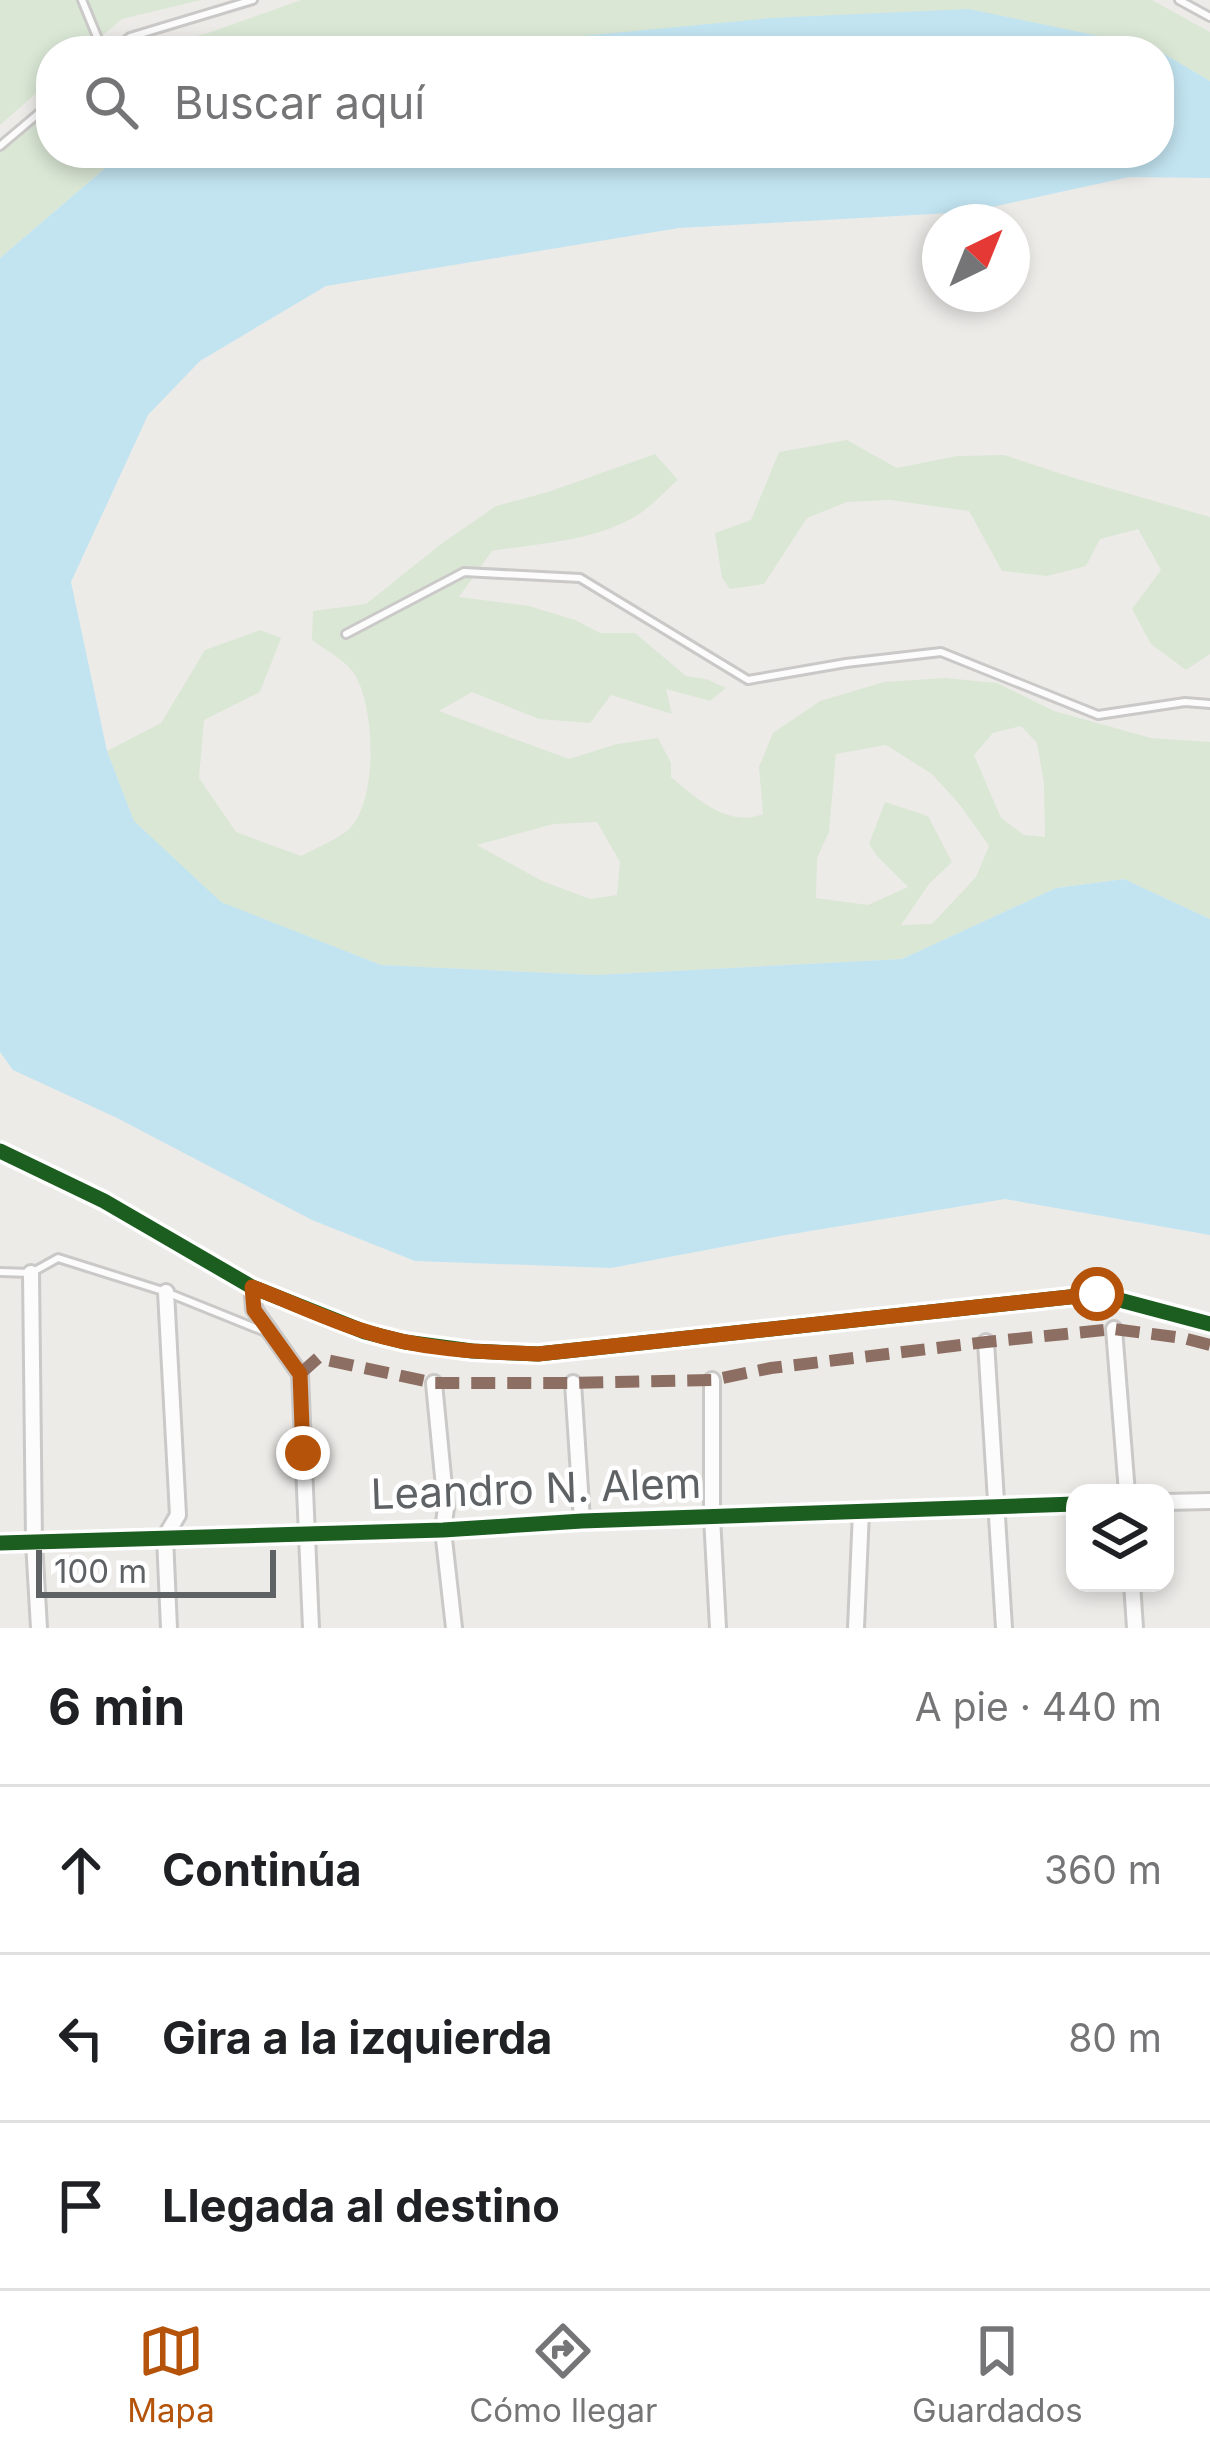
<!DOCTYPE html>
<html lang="es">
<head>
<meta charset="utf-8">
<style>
  :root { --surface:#fff; --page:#f2f2f2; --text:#202124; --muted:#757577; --line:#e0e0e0; --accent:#b45309 }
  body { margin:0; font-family:Inter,sans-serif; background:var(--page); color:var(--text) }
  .controls { position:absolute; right:36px; bottom:36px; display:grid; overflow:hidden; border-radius:24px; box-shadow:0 6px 18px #0003 }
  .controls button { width:108px; height:108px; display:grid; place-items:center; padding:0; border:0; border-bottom:3px solid var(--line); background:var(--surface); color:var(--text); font:60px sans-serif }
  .compass { position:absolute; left:922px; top:204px; width:108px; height:108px; border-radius:50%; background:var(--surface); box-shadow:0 6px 18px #0003; rotate:43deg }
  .scale { position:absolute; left:36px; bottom:30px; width:240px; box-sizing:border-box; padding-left:12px; border:6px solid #5e6265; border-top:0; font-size:33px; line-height:42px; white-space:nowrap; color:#5e6265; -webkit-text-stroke:9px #fff; paint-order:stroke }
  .stop { position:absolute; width:36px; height:36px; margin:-27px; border:9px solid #b45309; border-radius:50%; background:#fff }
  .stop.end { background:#b45309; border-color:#fff; box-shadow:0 3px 12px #0008 }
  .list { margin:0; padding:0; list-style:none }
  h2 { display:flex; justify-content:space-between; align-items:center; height:156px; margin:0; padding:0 48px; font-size:51px }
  h2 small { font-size:39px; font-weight:400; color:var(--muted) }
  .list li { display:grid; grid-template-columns:78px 1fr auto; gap:36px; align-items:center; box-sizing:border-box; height:168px; padding:0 48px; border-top:3px solid var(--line) }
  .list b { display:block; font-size:45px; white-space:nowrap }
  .list em { font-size:39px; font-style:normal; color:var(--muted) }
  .icon { flex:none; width:66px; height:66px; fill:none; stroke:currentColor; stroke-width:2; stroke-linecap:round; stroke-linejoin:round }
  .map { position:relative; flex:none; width:1210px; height:1628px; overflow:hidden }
  .search { position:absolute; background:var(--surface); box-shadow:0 6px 18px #0003; left:36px; right:36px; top:36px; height:132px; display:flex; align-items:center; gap:30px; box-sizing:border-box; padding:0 42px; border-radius:48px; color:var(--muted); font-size:45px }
  .sheet { height:660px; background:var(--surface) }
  nav { display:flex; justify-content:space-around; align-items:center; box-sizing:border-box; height:168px; border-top:3px solid var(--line); background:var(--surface); font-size:33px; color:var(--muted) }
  nav a { display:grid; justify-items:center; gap:6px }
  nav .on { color:var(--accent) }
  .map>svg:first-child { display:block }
  .green { fill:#dae7d5; fill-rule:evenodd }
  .water { fill:#c2e4f1 }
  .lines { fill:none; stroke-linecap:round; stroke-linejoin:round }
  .service-casing { stroke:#cac9c8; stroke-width:12 }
  .minor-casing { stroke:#cac9c8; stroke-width:20 }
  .service { stroke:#fcfcfc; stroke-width:6 }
  .minor { stroke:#fcfcfc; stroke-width:14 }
  .quiet { stroke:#8d6e63; stroke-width:12; stroke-dasharray:24 12; stroke-linecap:butt }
  .cycleway-casing { stroke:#fff; stroke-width:22 }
  .cycleway { stroke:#1b5e20; stroke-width:15 }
  .route { stroke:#b45309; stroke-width:15 }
  .labels { text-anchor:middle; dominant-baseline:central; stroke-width:9; stroke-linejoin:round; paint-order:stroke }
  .street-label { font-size:42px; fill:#5e6265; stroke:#fff }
</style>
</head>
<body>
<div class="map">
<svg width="1210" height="1628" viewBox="0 0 1210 1628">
  <rect width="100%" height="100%" fill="#edebe8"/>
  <g class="green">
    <path d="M0,0H201L122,19L84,51H51V80L0,125Z"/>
    <path d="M301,0H1152L1210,32V81L1151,47L1063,30L445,48L425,51H128L205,34Z"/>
    <path d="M51,111V153H123L0,258V153Z"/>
    <path d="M847,440L897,468L957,456L1004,455L1074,478L1210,517V654L1186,670L1151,644L1132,609L1161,570L1138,529L1100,539L1086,566L1047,576L1002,571L969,511L890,500L847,502L807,518L764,584L730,589L722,578L715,533L751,520L779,452Z"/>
    <path d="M655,454L678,480C666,490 655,503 642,512C600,541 541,543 492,551L459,597L529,606L575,620L600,633H635L686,676L706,679L726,688L710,701L666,689L672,714L611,695L590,723L539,719L472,692L439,711L569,759L617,744L658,738L671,763V777C696,798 728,828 763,814L759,767L773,733L820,701L884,682L945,678L997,683L1054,711L1151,738L1210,742V919L1124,879L1056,888L902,959L596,975L381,965L221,903L133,821L107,751L161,723L205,650L260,630L281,638L260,692L204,720L199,778L236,832L301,856C314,849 340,838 350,828C378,799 375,708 355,675C347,661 325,650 312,640L313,611L366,604L441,544L496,506L548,492ZM1021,726L1037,743L1044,783L1045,837L1024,835L1001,818L974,755L993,733ZM886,745L932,774L960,805L989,846L976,877L932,924L901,925L929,884L952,862L928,816L885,802L869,844L877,856L908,887L868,905L816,898L817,858L829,832L836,754ZM597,822L620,862L617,895L590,899L542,881L477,845L553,824Z"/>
  </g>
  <g class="water">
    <path d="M969,9L1151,47L1158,51H425L771,18Z"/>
    <path d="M1159,51L1210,81V178L1129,177L969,212L679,228L326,286L200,361L148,415L71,582L107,751L134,821L221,902L381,965L596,975L902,959L1056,888L1124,879L1210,919V1235L1005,1199L780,1236L611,1268L415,1261L312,1220L117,1118L13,1070L0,1052V258L123,153H1159Z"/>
  </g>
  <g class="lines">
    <g class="service-casing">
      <g id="service">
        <path d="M82,0L103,51"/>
        <path d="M1179,0L1210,17"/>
        <path d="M113,51L130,37L253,0"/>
        <path d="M0,146L51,103"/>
        <path d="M346,634L464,572L580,578L748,680L846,663L941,652L1098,715L1185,702L1210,704"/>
        <path d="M0,1272L31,1273L58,1258L166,1292L268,1333"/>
      </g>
    </g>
    <g class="minor-casing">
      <g id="minor">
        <path d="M0,1151L104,1201L252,1287L365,1332L405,1342L472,1351L538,1354L1097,1294L1210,1324"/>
        <path d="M31,1273L34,1542L39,1628"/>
        <path d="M252,1287L254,1309L300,1374L311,1628"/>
        <path d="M166,1292L178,1515L165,1537L169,1628"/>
        <path d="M1114,1329L1127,1493"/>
        <path d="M986,1342L1004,1628"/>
        <path d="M712,1380V1517L718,1628"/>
        <path d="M434,1383L446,1508L443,1530L454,1628"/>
        <path d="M573,1383L582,1521"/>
        <path d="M1165,1502L1210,1501"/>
        <path d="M0,1543L443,1530L582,1521L1075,1504"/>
        <path d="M1132,1583L1135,1628"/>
        <path d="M856,1628L861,1511"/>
      </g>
    </g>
    <use href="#service" class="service"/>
    <use href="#minor" class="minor"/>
    <path class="quiet" d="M300,1374L318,1358L434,1383H573L712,1380L771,1368L986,1342L1114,1329L1183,1338L1210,1345"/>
    <g class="cycleway-casing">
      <g id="cycleway">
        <path d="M0,1151L104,1201L252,1287L365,1332L405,1342L472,1351L538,1354L1097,1294L1210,1324"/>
        <path d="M0,1543L443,1530L582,1521L1075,1504"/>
      </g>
    </g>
    <use href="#cycleway" class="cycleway"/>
  </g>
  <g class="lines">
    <path class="route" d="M303,1453L300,1374L254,1310L252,1287C289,1301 326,1319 364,1331C420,1350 480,1352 538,1354L1097,1294"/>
  </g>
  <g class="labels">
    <g class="street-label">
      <text transform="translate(536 1488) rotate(-2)">Leandro N. Alem</text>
    </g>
  </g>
</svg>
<div class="controls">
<button><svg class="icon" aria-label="layers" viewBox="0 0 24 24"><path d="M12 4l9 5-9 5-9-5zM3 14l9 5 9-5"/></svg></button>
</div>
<svg class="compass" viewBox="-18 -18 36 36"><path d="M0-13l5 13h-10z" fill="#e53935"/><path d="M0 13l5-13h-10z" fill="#757577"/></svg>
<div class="scale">100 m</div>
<div class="stop" style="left:1097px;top:1294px"></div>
<div class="stop end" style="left:303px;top:1453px"></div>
<div class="search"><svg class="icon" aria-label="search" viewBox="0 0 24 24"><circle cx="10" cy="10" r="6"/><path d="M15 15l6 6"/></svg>Buscar aquí</div>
</div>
<section class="sheet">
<h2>6 min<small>A pie · 440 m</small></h2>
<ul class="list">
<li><svg class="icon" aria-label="ahead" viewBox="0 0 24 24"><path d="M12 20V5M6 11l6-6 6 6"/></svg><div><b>Continúa</b></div><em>360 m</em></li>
<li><svg class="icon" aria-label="left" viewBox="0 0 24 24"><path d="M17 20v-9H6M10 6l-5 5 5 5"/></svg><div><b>Gira a la izquierda</b></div><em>80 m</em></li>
<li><svg class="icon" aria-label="arrive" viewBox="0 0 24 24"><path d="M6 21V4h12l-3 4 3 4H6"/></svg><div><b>Llegada al destino</b></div></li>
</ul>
</section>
<nav>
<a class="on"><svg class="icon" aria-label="map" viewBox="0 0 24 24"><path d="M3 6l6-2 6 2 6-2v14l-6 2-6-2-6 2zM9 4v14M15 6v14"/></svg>Mapa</a>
<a><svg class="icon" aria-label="directions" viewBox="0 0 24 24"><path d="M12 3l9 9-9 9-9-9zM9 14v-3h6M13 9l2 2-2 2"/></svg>Cómo llegar</a>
<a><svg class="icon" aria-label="saved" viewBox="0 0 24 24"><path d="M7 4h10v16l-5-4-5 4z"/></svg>Guardados</a>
</nav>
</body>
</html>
